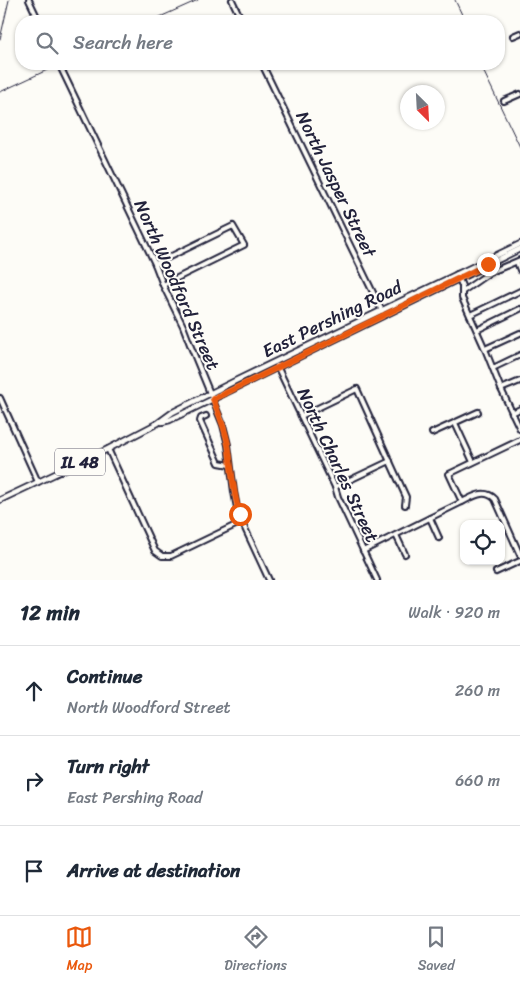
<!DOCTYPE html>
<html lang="en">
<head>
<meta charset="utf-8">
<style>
  :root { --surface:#fff; --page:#f6f6f7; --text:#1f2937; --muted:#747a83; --line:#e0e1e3; --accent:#ea580c }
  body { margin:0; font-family:Sriracha,sans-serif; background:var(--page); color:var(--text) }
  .controls { position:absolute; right:15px; bottom:15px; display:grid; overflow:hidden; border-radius:10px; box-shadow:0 1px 4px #0004 }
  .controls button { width:45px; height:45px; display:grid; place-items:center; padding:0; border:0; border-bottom:1px solid var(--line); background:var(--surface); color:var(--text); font:25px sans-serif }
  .compass { position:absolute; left:400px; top:85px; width:45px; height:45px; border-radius:50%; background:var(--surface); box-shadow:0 1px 4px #0004; rotate:156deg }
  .stop { position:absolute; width:15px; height:15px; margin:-11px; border:4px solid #ea580c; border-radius:50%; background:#fff }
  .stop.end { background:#ea580c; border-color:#fff; box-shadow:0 1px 5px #0008 }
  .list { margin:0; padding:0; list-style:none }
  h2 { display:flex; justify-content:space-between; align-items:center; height:65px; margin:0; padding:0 20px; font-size:21px }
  h2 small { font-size:16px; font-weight:400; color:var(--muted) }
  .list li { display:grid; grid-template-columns:32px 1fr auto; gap:15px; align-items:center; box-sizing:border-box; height:90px; padding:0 20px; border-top:1px solid var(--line) }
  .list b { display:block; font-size:19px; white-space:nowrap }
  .list p { margin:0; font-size:16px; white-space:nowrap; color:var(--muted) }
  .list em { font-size:16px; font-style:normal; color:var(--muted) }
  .icon { flex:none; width:28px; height:28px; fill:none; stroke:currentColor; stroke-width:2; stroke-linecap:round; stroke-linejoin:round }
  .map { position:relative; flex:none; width:520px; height:580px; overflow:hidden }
  .search { position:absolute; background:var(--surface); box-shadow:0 1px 4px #0004; left:15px; right:15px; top:15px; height:55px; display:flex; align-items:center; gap:12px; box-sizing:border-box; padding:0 18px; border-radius:20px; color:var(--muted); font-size:19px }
  .sheet { height:335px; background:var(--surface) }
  nav { display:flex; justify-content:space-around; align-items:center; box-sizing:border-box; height:70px; border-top:1px solid var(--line); background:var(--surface); font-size:14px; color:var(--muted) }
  nav a { display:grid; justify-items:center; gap:2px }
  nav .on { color:var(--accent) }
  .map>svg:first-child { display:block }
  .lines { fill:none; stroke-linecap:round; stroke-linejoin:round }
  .minor-casing { stroke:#22223b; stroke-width:8 }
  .major-casing { stroke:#22223b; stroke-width:8 }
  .minor { stroke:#fdfcf7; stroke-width:4 }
  .major { stroke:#fdfcf7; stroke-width:4.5 }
  .rail { stroke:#22223b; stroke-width:1 }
  .route { stroke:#ea580c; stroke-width:6 }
  .labels { text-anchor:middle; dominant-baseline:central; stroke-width:4; stroke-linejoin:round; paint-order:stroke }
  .shield { fill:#fdfcf7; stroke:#646373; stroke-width:1 }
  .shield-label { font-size:16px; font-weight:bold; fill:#22223b }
  .street-label { font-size:18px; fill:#22223b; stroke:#fdfcf7 }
</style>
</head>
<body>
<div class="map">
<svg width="520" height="580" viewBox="0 0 520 580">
  <rect width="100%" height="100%" fill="#fdfcf7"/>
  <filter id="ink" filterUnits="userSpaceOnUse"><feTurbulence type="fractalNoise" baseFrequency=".02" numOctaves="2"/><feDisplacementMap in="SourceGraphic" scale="10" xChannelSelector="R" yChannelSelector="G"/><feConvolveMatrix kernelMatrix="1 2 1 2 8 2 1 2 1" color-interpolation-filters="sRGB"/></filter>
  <g filter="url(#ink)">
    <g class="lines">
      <g class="minor-casing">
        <g id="minor">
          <path d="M29,0L39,21"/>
          <path d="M232,0L242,21"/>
          <path d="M513,36L520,33"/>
          <path d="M59,64L155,264L163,285L183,326L191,347L223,425L228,445L234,492L237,508L242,522L269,580"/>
          <path d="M262,64L382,311"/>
          <path d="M504,101L520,94"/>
          <path d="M517,262L520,270"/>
          <path d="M155,264L233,226L244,245L163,285"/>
          <path d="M457,274L462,286V298L485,349L501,389L520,429"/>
          <path d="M463,291L489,273L520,260"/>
          <path d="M470,315L520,291"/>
          <path d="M477,330L520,309"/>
          <path d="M485,349L520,333"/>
          <path d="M277,366L335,487L338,497L377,580"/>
          <path d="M493,368L520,355"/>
          <path d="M501,389L520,381"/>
          <path d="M0,398L38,482"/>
          <path d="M512,413L520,409"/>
          <path d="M206,416L201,418L200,421L219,463L230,465"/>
          <path d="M301,416L357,389L406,497L405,505"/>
          <path d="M455,423L473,462"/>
          <path d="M432,433L478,412"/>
          <path d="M108,449L155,551L162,556H171L242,522"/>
          <path d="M335,487L390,461"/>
          <path d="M462,502L449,474L520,440"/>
          <path d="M430,518L439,538"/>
          <path d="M396,535L405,554"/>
          <path d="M363,551L462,502C473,497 484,488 495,499L520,555"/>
          <path d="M496,572L520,561"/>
        </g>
      </g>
      <g class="major-casing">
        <g id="major">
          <path d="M162,422L170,420L520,249"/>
          <path d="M0,500L108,449L158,423L173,412L235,381L520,244"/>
        </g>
      </g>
      <use href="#minor" class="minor"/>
      <use href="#major" class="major"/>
      <g class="rail">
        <path d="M455,0L465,21"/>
        <path d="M151,21L198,0"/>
        <path d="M0,39L9,0"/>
        <path d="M480,64L520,147"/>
        <path d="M0,92L60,64"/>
      </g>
    </g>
  </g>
  <g class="lines" filter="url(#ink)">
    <path class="route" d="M240,514C232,491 232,467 228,444C225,428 219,414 213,399L232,390L488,264"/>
  </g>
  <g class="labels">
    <rect class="shield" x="55" y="448.5" width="50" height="27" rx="4"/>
    <g class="shield-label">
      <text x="80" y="462">IL 48</text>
    </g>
    <g class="street-label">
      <text transform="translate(336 184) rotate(64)">North Jasper Street</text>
      <text transform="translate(177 285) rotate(66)">North Woodford Street</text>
      <text transform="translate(332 319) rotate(-26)">East Pershing Road</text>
      <text transform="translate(338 465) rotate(65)">North Charles Street</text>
    </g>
  </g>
</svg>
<div class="controls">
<button><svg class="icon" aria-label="locate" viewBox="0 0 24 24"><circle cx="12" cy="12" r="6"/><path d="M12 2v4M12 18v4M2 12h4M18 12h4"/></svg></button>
</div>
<svg class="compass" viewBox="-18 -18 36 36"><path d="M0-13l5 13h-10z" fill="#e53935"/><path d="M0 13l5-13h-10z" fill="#747a83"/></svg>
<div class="stop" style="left:240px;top:514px"></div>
<div class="stop end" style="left:488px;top:264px"></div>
<div class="search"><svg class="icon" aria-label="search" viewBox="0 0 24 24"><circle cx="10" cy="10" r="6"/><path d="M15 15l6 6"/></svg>Search here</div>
</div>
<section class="sheet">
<h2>12 min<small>Walk · 920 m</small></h2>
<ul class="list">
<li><svg class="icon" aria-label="ahead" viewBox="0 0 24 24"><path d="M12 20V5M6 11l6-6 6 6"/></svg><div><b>Continue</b><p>North Woodford Street</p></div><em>260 m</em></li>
<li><svg class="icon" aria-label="right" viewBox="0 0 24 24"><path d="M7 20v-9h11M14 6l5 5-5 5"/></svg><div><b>Turn right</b><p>East Pershing Road</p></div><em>660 m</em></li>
<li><svg class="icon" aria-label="arrive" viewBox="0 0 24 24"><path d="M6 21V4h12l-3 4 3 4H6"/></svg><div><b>Arrive at destination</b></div></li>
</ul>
</section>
<nav>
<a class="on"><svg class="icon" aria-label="map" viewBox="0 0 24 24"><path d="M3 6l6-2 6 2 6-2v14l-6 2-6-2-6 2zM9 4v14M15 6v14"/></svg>Map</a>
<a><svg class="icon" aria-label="directions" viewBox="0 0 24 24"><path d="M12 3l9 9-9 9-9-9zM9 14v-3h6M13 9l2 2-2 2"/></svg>Directions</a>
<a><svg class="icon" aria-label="saved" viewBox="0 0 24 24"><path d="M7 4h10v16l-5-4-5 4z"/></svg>Saved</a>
</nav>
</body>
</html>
